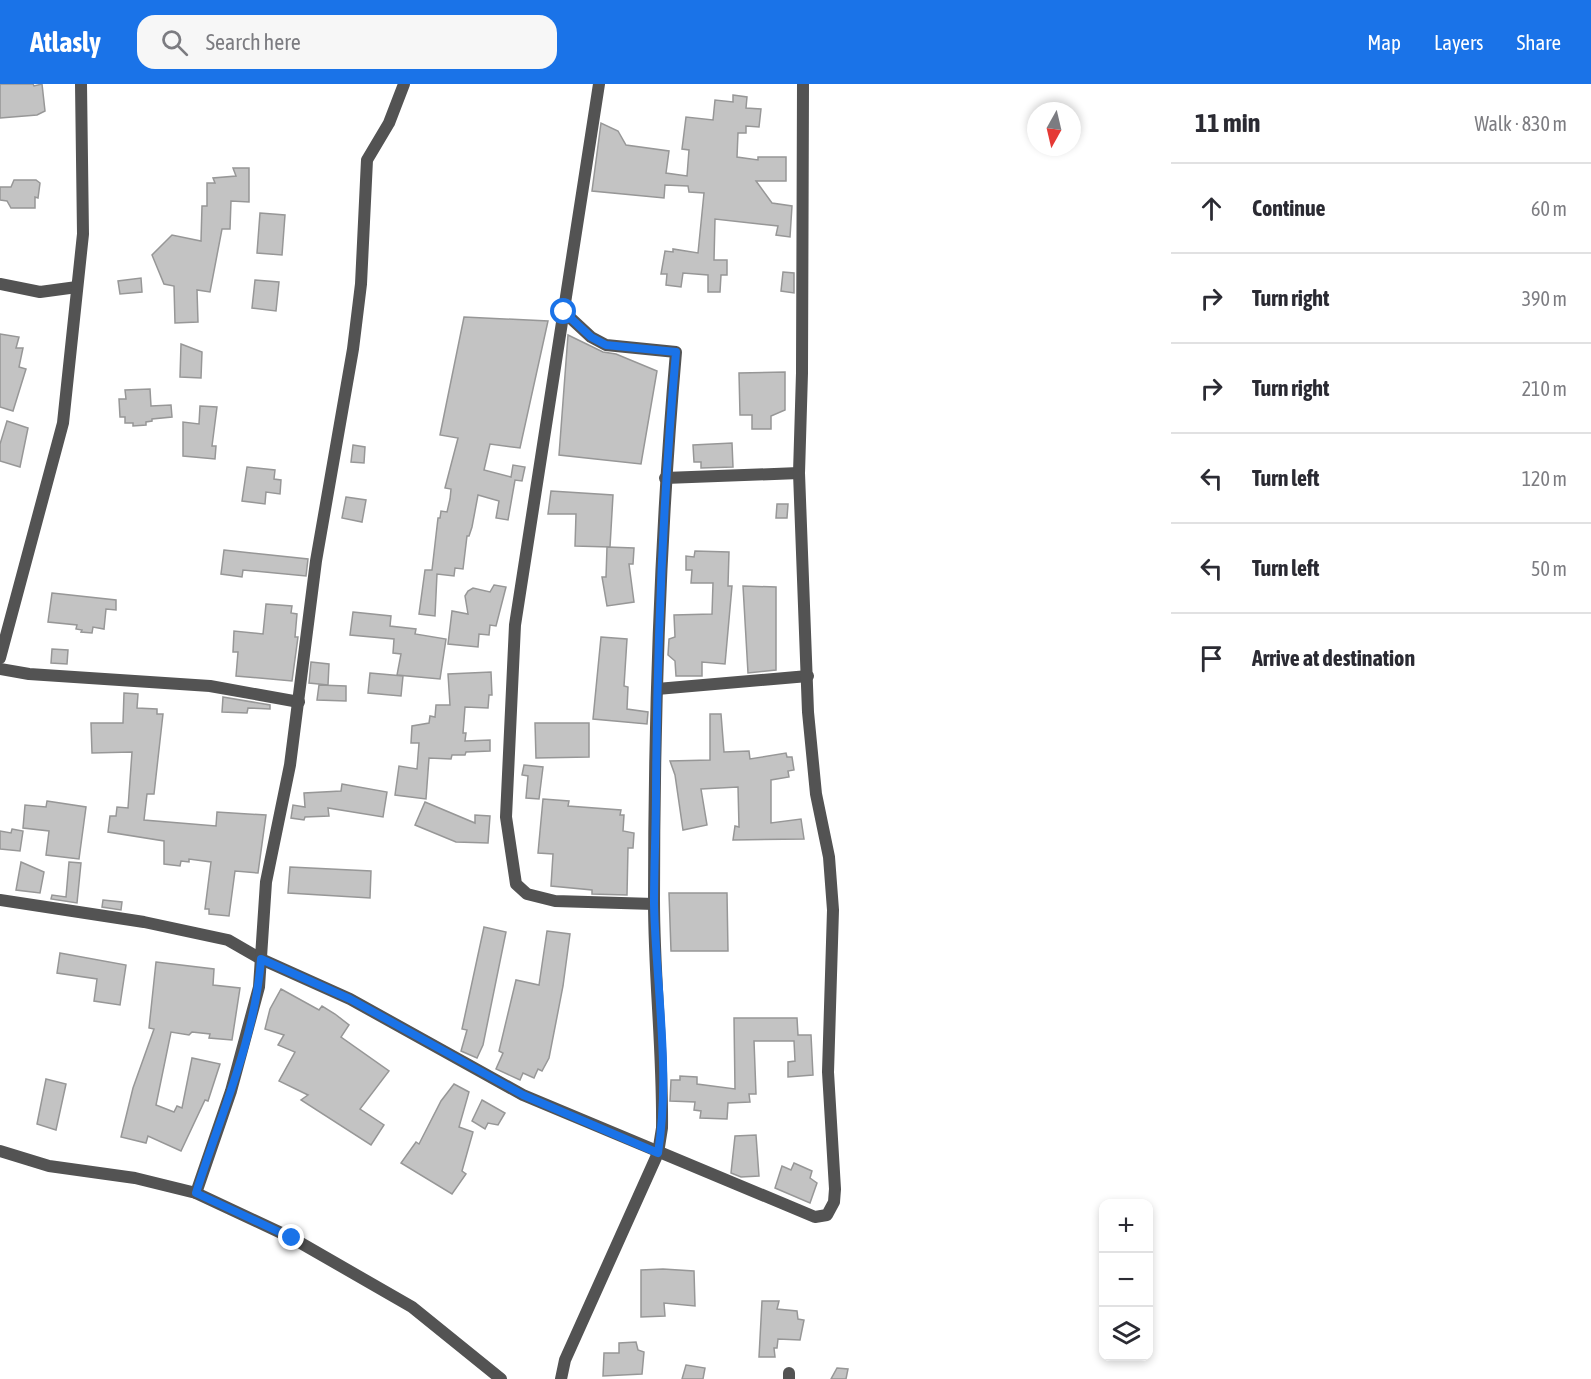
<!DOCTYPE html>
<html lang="en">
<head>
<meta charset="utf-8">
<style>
  :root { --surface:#fff; --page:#f7f7f7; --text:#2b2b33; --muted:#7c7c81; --line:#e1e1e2; --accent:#1a73e8 }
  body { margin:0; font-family:"Asap Condensed",sans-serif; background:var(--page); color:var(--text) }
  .controls { position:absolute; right:18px; bottom:18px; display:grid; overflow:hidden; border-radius:12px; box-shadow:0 3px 9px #0003 }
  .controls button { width:54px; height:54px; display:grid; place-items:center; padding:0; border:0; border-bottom:2px solid var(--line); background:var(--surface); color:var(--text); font:30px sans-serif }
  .compass { position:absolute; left:1027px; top:18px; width:54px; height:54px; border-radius:50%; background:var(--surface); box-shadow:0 3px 9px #0003; rotate:188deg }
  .stop { position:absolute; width:18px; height:18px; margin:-14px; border:4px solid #1a73e8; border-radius:50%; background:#fff }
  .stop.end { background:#1a73e8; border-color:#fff; box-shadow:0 2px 6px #0008 }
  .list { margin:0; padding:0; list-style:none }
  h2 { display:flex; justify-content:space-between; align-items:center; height:78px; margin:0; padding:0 24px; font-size:26px }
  h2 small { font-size:20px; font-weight:400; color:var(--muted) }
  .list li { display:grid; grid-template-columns:39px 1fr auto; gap:18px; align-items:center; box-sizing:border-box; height:90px; padding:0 24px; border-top:2px solid var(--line) }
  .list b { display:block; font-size:22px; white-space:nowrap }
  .list em { font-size:20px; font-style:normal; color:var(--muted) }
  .icon { flex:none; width:33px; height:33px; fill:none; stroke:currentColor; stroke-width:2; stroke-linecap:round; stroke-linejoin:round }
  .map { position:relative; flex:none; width:1171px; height:1295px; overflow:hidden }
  header { display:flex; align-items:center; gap:36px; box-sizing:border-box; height:84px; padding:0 30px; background:var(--accent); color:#fff }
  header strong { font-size:28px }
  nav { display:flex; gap:33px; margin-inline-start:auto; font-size:21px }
  .search { width:420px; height:54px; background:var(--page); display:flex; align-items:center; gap:15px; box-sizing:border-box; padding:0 21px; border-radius:18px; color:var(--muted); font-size:22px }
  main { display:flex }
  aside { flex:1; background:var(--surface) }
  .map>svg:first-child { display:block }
  .building { fill:#c3c3c3; stroke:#979797; stroke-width:1.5 }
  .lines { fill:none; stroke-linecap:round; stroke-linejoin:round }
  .minor { stroke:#535353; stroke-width:12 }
  .route { stroke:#1a73e8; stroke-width:8 }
</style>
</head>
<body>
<header>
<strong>Atlasly</strong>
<div class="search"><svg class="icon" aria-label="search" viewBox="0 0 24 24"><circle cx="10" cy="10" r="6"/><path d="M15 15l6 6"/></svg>Search here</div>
<nav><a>Map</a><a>Layers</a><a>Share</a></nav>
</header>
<main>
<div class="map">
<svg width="1171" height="1295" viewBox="0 0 1171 1295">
  <rect width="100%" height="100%" fill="#fff"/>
  <g class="building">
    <path d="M0,0H33L34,2L42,0L45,27L37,31L0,34Z"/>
    <path d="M733,11L747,13L746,24L761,25L759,43L746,42V49H738L737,73L758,76V73H786V97H756L772,119L792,122L790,153L776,151L778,142L715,135L714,176H727V191H721L720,208H708V191L683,189L681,203L666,201L667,190H661L665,167L673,168V165L698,169L704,109L689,108L688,102L665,101L664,114L592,107L601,39L618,47L626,61L669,67L666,89L687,92L689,66L682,65L686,33L713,36L715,16L733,18Z"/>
    <path d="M233,84H249V118L231,117L230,145H222L210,208L197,206L198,238L175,239L174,202L164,200L152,171L172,151L201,157L202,122H207V99H215L213,94L236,92Z"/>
    <path d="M14,96H36L40,99L38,114L35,113V124H11L7,117L0,116V103H11Z"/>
    <path d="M260,129L285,131L282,171L257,169Z"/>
    <path d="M783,188L794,189V209L781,207Z"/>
    <path d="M141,194L142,208L120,210L118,197Z"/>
    <path d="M255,196L279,198L276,227L252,224Z"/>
    <path d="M464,233L548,237L520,364L490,360L484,386L511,393L513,381L525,383L522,397L515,396L508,436L496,434L499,417L478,411L472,443L469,452H467L463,485L455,484L454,492L437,490L435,532L419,530L425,486H432L438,434H440L441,427L447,428L450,415L451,405L445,404L458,354L440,351Z"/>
    <path d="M0,250L19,253L16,264H23L19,283L26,285L13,327L0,323Z"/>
    <path d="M568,251L603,268L616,270L657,287L641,380L559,371Z"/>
    <path d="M181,260L202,268L201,294L180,293Z"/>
    <path d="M785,288V326L771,332V345H752V331H740L739,289Z"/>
    <path d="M150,305L151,322L171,321L172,333L152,335V337L146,338V341L133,342V339H125V333H120L119,315H126L125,306Z"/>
    <path d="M200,322L217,323L212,362H216L215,375L183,372V338L199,340Z"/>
    <path d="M7,337L28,344L20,383L0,377V360Z"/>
    <path d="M732,359L733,383L701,384V378H694L693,361Z"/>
    <path d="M353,361L365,363L364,379L351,378Z"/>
    <path d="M247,383L275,386L274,395L281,396L280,410L266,408L265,420L242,417Z"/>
    <path d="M551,407L613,411L610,463L575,462L576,430H548Z"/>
    <path d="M346,413L366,416L362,438L342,434Z"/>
    <path d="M777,420H788L787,434H776Z"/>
    <path d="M607,463L634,464L633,480H629L634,518L607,522L602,493H606Z"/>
    <path d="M224,466L308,475L306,492L243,486L242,493L221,490Z"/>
    <path d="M695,467L729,468L728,502H732L725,580L702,578V592H676L675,577L668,571L669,555L675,553L674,531L712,530L713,499H691L692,486H686V472L694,473Z"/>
    <path d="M494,501L506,503L496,542L490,541L489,551L479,550L478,563L448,560L452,527L468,530L465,512L468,507L473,504L490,508Z"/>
    <path d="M743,502L776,503V586L748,589Z"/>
    <path d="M52,509L116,516V526L106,525L104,545L93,543L92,549L81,548L82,546L76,545L77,541L48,538Z"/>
    <path d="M266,520L292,522L291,529L297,530L295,553H298L292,597L236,592L238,568H233L234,547L263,550Z"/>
    <path d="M353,528L391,532L390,542L416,545L415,550L446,555L440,595L397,591L401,570L393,569L394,555L350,551Z"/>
    <path d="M601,553L627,555L624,602L628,603L627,625L648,628L647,640L593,635Z"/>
    <path d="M52,565L68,566L67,580L51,579Z"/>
    <path d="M311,578L329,580L328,601L309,599Z"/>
    <path d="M491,588L492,611H489L488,624L465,623L463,649H466L465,657L490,656V667L466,668L465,671H452L451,675L429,674L426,715L395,711L399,682L417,685L419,659H411L412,642L429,639L430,632L435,633L436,621H450L448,590Z"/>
    <path d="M370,589L403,592L401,612L368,609Z"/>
    <path d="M319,601L346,602V617L317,616Z"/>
    <path d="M124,609L138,610L137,624L157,625V630H163L154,710H147L144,736L216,742L217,728L266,731L258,789L235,787L229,832L209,830V825H205L211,778L189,775V778L181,777L180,782L164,780V757L108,748L110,732H116L117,723L128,724L132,668L92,669L91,639H123Z"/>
    <path d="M223,613L270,621V625L248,624L247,629L222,628Z"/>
    <path d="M710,630H721L724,668L749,667L750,675L786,669L787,673H792L794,686L788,687L789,693L771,696V739L801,735L804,755L733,756L735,742L739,743L738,703L701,705L707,741L683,746L675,691L670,677L710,676Z"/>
    <path d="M535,639H589V673L536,674Z"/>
    <path d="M524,681L543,683L539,715L526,714L528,692L522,691Z"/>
    <path d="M342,700L387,708L383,733L328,724L329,732L305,733L304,736L291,734L293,721L305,723L304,709L341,707Z"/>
    <path d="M543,715L569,717L568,722L621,726L620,731H624L623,747L634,749L633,764H628L627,811L592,810V806L551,802L553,770L538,769Z"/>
    <path d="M47,717L86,723L79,775L46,771L49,747L23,744L25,721L46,723Z"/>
    <path d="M425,718L475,739V731L490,732L488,759L456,758L415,741Z"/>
    <path d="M12,745L23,747L20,767L0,765V747L11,749Z"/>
    <path d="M21,778L44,788L40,809L16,806Z"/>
    <path d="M69,778L81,779L77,819L51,815L52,811L66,813Z"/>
    <path d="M290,783L371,787L370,814L288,809Z"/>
    <path d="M669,809H727L728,867H671Z"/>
    <path d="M103,816L122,818L121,826L102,823Z"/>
    <path d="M484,843L506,848L483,961L477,974L461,967L467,946L462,945Z"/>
    <path d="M547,847L570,850L563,902L549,974L542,987L538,985L534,994L523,989L520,996L496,985L503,969L499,967L516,896L539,901Z"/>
    <path d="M60,869L126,881L120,921L94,917L97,895L57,889Z"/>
    <path d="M156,878L214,885L213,901L240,904L232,956L209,954L210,950L192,948L189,951L171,948L156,1021L174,1028L177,1022L182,1024L192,974L220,980L208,1017L205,1016L181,1067L148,1052L146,1059L121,1053L133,1004L154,945L149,944Z"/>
    <path d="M281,905L319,926L322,922L335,930L349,941L341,953L389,987L360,1025L384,1041L371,1061L301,1016L308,1011L279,997L295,968L278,961L284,951L265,945L270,925Z"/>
    <path d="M734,934H797L798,951H811L813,991L788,993V978L795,977L794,957H754L756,1010H749L750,1018L728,1019L727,1035L700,1034L701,1027L694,1026L695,1018L670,1017L671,996H680V992L697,993V1000L735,1005Z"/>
    <path d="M46,995L66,1000L56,1046L37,1040Z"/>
    <path d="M454,1000L469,1008L459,1043L473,1048L462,1087L466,1090L452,1110L401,1079L416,1058L419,1060L441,1017Z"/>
    <path d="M482,1016L505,1029L498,1041L488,1039L485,1045L472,1037Z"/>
    <path d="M756,1051L759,1092L741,1093L731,1089L735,1052Z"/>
    <path d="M794,1079L812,1087L810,1094L817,1099L810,1119L775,1104L782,1082L791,1086Z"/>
    <path d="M663,1185L694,1187L695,1222L664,1219L665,1232L641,1233V1186Z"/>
    <path d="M762,1217H779L777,1225L797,1227L798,1235L804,1236L800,1256L778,1255L777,1264H774L775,1273H759Z"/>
    <path d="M636,1258L638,1266L644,1268L642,1290L603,1292L604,1269H619V1259Z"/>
    <path d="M686,1281L705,1284L703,1295H682Z"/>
    <path d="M837,1284L848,1285L846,1295H831Z"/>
  </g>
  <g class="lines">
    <g class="minor">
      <path d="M599,0L515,541L506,733L516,800L527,810L555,817L654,820"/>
      <path d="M0,200L40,208L77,203"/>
      <path d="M665,394L799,389"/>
      <path d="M0,574L63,339L83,150L81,0"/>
      <path d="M0,585L29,590L210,602L299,618"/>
      <path d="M657,605L808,592"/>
      <path d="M0,816L144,838L228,856L261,875L350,915L523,1011L815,1133L827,1131L834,1118L835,1105L828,988L833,826L829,773L816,710L808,628L799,389L802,289L803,0"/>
      <path d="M0,1067L49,1082L135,1094L196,1109L231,1007L259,903L266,798L290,681L316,477L353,265L361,200L367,76L389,39L404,0"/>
      <path d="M196,1109L292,1154L412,1223L501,1295"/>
      <path d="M561,1295L565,1276L658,1069L662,1044C663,968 654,893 654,817C654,633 660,450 676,268L606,261L591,253L564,228"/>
      <path d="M789,1295V1289"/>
    </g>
  </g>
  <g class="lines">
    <path class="route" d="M292,1154L196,1109C220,1032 255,956 261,875L350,915L523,1011L658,1069C671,988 656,902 654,820C654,782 656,744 656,707C657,560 663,414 676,268L606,261L591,253L564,228"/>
  </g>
</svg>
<div class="controls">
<button>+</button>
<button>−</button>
<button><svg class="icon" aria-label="layers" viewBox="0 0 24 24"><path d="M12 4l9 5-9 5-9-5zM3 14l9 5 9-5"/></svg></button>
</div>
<svg class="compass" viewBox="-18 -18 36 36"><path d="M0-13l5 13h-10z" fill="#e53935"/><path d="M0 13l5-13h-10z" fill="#7c7c81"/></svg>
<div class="stop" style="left:564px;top:228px"></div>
<div class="stop end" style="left:292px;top:1154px"></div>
</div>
<aside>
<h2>11 min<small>Walk · 830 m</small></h2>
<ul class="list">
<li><svg class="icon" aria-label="ahead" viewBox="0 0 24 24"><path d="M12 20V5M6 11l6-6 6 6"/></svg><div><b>Continue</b></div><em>60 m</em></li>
<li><svg class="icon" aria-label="right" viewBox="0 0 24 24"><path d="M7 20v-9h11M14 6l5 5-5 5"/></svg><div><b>Turn right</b></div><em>390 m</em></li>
<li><svg class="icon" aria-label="right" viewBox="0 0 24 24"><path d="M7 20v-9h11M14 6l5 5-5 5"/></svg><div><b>Turn right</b></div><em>210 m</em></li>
<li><svg class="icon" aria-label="left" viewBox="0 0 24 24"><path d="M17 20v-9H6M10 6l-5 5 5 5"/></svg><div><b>Turn left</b></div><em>120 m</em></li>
<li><svg class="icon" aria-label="left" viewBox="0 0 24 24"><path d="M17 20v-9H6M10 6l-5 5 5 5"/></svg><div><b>Turn left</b></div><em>50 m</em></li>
<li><svg class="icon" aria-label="arrive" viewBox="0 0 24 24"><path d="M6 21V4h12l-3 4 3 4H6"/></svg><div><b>Arrive at destination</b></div></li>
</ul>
</aside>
</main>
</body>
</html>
